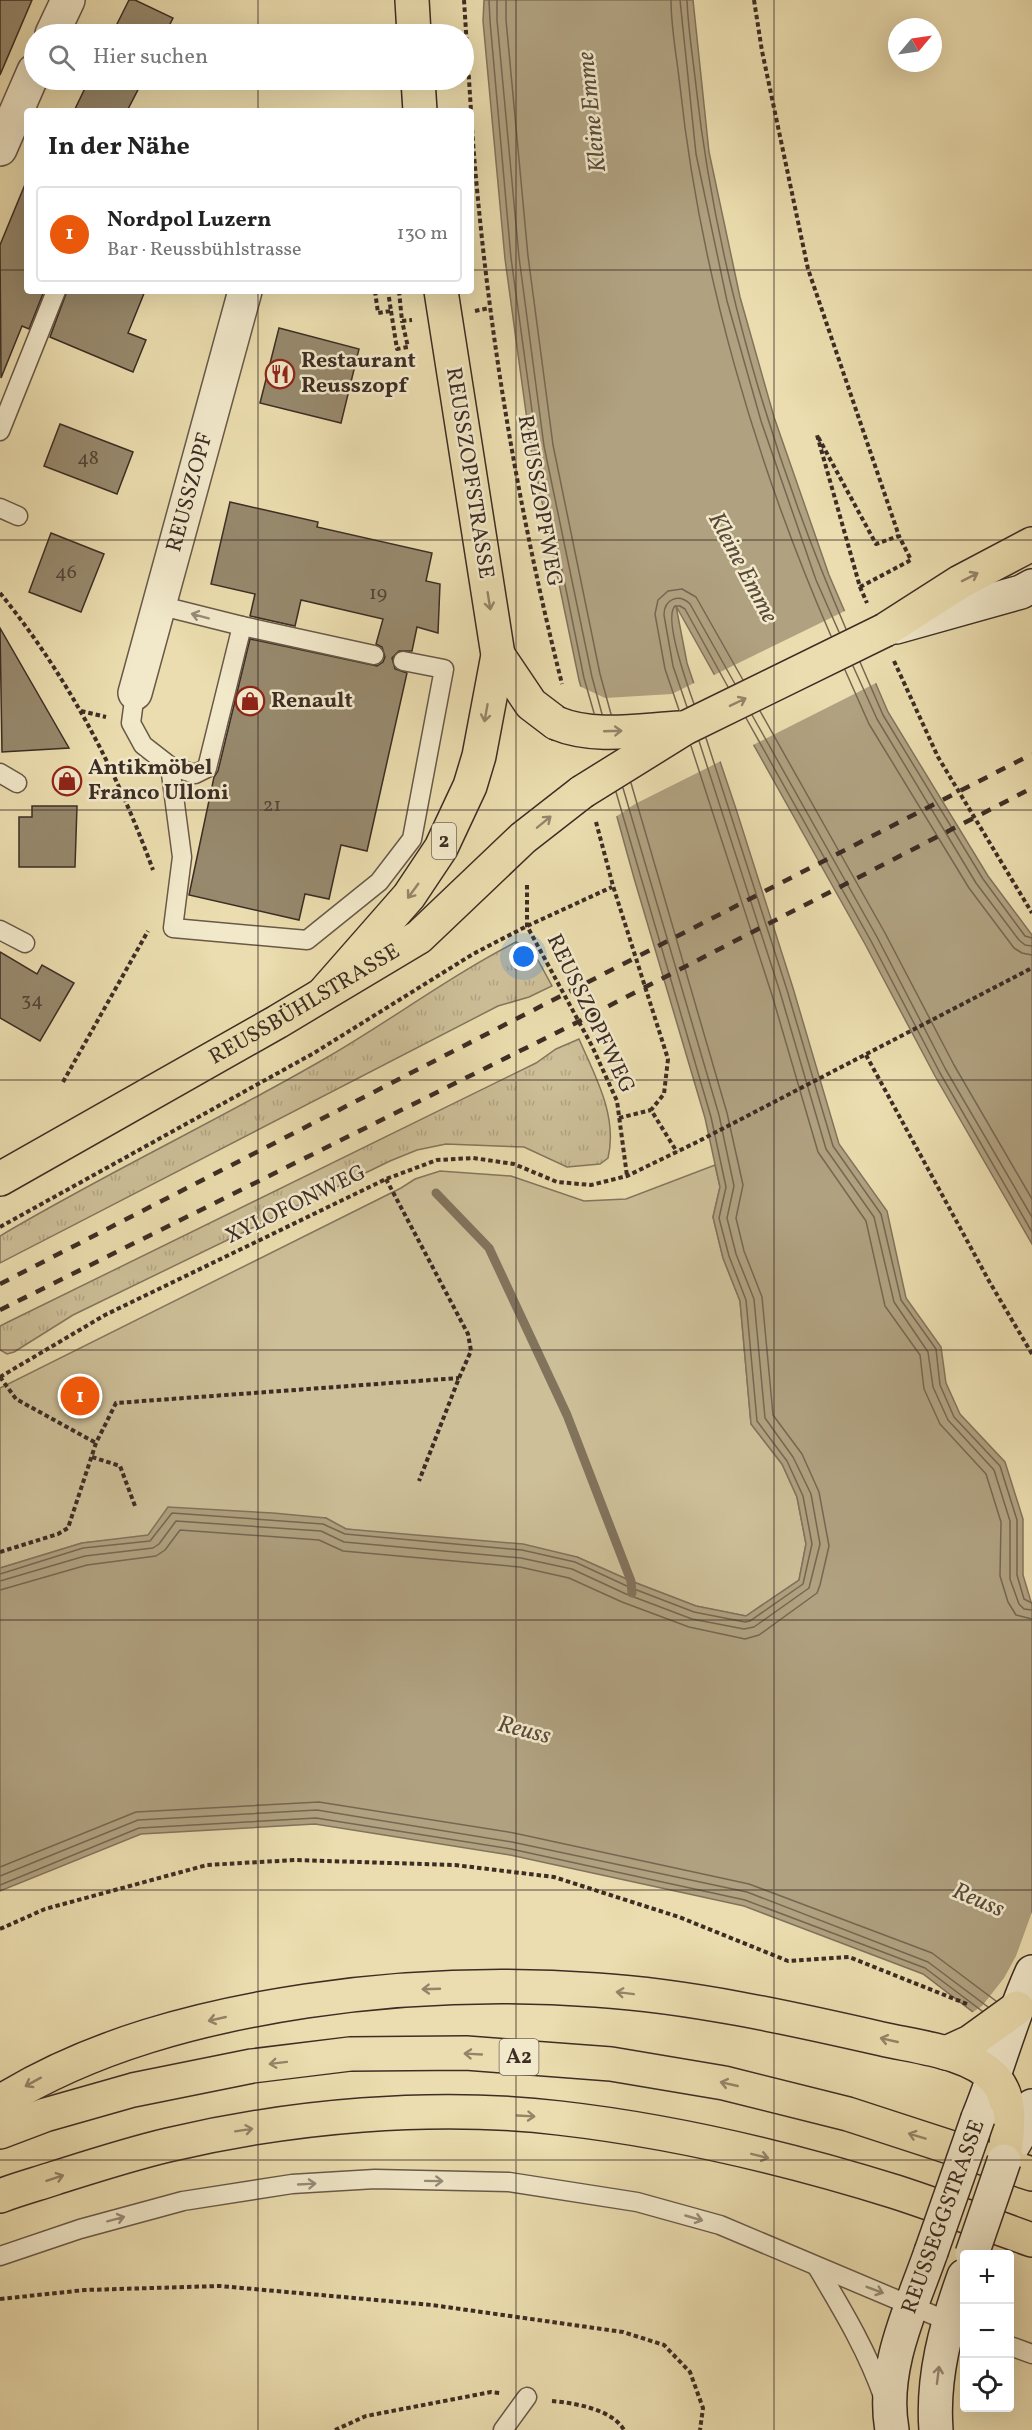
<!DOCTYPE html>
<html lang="de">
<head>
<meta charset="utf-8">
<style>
  :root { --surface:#fff; --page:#f2f2f2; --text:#222; --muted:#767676; --line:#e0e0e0; --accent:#ea580c }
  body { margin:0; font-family:Vollkorn,serif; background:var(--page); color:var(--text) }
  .controls { position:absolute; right:18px; bottom:18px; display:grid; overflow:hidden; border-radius:6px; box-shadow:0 6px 24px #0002 }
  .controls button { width:54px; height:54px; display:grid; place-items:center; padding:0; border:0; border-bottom:2px solid var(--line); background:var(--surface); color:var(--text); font:30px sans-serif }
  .compass { position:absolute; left:888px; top:18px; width:54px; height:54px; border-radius:50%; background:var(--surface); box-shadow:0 6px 24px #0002; rotate:61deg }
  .you { position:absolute; left:524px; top:957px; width:21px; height:21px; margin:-15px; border:4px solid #fff; border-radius:50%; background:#1a73e8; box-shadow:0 0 0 9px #1a73e833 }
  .badge { display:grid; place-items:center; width:39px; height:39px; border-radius:50%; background:var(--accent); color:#fff; font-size:20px; font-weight:700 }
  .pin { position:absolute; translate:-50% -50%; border:3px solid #fff; box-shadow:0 2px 6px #0006 }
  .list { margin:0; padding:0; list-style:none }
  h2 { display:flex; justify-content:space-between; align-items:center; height:78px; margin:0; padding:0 24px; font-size:26px }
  h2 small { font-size:20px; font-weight:400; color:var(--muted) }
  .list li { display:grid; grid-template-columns:39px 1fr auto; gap:18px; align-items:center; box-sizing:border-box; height:96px; margin:0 12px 12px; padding:0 12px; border:2px solid var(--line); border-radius:6px }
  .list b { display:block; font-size:22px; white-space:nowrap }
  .list p { margin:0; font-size:20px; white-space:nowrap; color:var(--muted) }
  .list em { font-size:20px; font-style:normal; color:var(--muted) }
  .icon { flex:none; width:33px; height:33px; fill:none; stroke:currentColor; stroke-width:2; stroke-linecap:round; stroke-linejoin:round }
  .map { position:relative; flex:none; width:1032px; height:2430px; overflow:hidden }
  .search { position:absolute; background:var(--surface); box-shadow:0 6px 24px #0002; left:24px; top:24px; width:450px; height:66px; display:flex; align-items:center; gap:15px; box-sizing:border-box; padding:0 21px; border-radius:33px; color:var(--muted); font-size:22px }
  .panel { position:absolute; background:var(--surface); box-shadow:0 6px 24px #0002; left:24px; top:108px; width:450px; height:186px; border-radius:6px }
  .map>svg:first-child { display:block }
  .grass { fill:url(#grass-tufts); stroke:#84765e; stroke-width:1.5 }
  .park { fill:#cdbf98; stroke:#84765e; stroke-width:1.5 }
  .water { fill:#b0a180; stroke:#82735c; stroke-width:1.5 }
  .pier { fill:#ebddaf }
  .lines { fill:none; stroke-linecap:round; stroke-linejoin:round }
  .shore { stroke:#766752; stroke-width:1.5 }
  .stream { stroke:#82735c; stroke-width:9 }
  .building { fill:#97896d; stroke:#3c2d25; stroke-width:1.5 }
  .service-casing { stroke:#685948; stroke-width:21 }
  .minor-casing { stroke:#685948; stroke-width:36 }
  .secondary-casing { stroke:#3c2d25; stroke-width:36 }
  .primary-casing { stroke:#3c2d25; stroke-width:36 }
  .motorway-casing { stroke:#3c2d25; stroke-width:36 }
  .path { stroke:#3c2d25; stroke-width:4; stroke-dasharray:4.5 3; stroke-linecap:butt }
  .service { stroke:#f2e9cb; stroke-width:18 }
  .minor { stroke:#f2e9cb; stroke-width:33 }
  .secondary { stroke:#f2e9cb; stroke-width:33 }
  .primary { stroke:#ebddaf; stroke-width:33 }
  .motorway { stroke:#ebddaf; stroke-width:33 }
  .rail { stroke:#3c2d25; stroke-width:4.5; stroke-dasharray:10 10; stroke-linecap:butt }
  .secondary-bridge-casing { stroke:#3c2d25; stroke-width:36; stroke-linecap:butt }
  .primary-bridge-casing { stroke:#3c2d25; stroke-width:36; stroke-linecap:butt }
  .secondary-bridge { stroke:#f2e9cb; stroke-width:33 }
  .primary-bridge { stroke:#ebddaf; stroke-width:33 }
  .oneway { stroke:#94856a }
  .oneway2 { stroke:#978b78 }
  .grid { fill:none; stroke:#3c2d25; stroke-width:1.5; stroke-opacity:0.55 }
  .labels { text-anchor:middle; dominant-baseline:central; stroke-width:5; stroke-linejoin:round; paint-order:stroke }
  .number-label { font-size:20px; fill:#534437 }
  .shield { fill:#f2e9cb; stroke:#736557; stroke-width:1.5 }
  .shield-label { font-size:21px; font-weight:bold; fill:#3c2d25 }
  .poi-label { font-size:22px; font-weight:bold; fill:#3c2d25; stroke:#f2e9cb; text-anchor:start }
  .street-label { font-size:22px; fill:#3c2d25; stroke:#f2e9cb }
  .water-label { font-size:24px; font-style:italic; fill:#594a3c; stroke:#f2e9cb }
</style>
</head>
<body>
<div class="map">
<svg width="1032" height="2430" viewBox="0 0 1032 2430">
  <defs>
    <pattern id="grass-tufts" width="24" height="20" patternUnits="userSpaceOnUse" patternTransform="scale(1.5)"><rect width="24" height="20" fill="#cdbf98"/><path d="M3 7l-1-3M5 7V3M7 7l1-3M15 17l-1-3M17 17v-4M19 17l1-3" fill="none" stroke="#b1a483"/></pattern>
  </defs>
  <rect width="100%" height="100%" fill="#ebddaf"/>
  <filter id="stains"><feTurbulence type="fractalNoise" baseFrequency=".00333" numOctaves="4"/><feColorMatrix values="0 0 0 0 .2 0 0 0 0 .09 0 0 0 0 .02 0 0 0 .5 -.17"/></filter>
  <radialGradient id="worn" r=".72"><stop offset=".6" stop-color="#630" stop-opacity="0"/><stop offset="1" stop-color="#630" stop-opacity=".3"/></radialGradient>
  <g class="grass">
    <path d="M516,942L532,949L552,986L529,997L498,1006L0,1263V1236C106,1173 219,1120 326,1058C390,1021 450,976 516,942Z"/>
    <path d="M579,1039C595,1076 618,1116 608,1158L600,1164L567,1167L524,1147L446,1144L417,1150L390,1161L73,1315L14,1352L7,1354L0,1350V1326L8,1322L536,1063L556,1049Z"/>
  </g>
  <path class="park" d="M715,1165L720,1187L713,1217L723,1258L740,1301L751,1424L782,1464L797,1497L806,1544L799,1580L746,1616L696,1606L631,1581L577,1557L346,1529L326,1518L82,1543L0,1568V1388L401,1188L415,1179L440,1171L511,1176L584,1201L626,1199Z"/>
  <path class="water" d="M484,0H693L709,152L740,297L774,417L829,575L888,712L988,876L1032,935V1244L935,1076L865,944L676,606L687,663L736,809L793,988L839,1144L887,1211L906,1298L941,1347L946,1383L960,1414L1005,1462L1023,1519V1575L1032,1605V2057L923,1974L744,1906L510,1855L315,1824L141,1834L0,1891V1568L82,1543L148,1535L168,1507L273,1513L326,1518L346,1529L523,1544L577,1557L631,1581L696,1606L746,1616L799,1580L806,1544L797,1497L782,1464L751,1424L740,1301L723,1258L713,1217L720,1187L705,1118L634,878L579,680L531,449L505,259L483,21Z"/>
  <g class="pier">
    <path d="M847,610L878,682L751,746L712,676Z"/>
    <path d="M696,682L723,760L635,804L614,818L577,685L605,698L672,694Z"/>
    <path d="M1032,1912V2060L970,2014L982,2006L1004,1978L1016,1956Z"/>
  </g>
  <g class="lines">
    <g class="shore">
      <path d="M489,0L490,21L511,258L537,447L584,678L594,713"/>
      <path d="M497,0V20L519,257L544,446L592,677L602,714"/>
      <path d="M506,0V20L528,256L553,445L600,674L611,714"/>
      <path d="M671,0C671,29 677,58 680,86C700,273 756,464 831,636"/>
      <path d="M680,0L696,154L727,301L761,421L816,580L839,632"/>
      <path d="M687,0C688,29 693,58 696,86C716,269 773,460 846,629"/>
      <path d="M860,662L883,715L983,879L1025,936L1032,938"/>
      <path d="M853,666L877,719L976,883L1019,940L1025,945L1032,946"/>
      <path d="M845,670L869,724L969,888L1014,948L1022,953L1032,955"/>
      <path d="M694,704C688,687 663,618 675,606H680L685,609L728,687"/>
      <path d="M687,707L673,666L664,615C664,599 679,593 690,604L735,684"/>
      <path d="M679,710L665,669L655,614L658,600L668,591L682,589L696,597L743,680"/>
      <path d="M760,711L885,933L954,1065L1032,1199"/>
      <path d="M752,715L877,937L946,1070L1032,1217"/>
      <path d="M746,718L871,941L940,1073L1032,1232"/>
      <path d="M706,738L787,990L833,1146L881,1214L901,1300L936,1349L940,1385L954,1417L1000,1466L1017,1520V1575L1024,1599L1032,1603"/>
      <path d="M699,741L780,992L826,1149L874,1217L894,1302L928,1352L933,1387L948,1420L994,1470L1010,1521V1579L1019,1604L1024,1609L1032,1610"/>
      <path d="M691,746L772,995L818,1152L866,1221L885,1306L920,1355L924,1389L940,1424L986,1474L1001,1522L1000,1576L1008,1602L1016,1615L1032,1619"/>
      <path d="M0,1574L83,1548L150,1541L172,1513L323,1524L345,1534L522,1550L575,1562L629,1587L694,1612L745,1622L750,1621L803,1584L812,1544L803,1496L787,1461L757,1421L746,1300L729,1256L719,1218L726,1187L711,1117L616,792"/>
      <path d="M0,1581L85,1556L153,1548L159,1544L176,1521L321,1531L344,1542L521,1558L572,1569L626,1594L692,1619L744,1629L754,1627L809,1588L820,1544L811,1494L793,1457L765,1418L754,1299L736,1254L727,1218L734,1186L719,1115L623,788"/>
      <path d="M0,1590L87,1565L156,1556L165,1550L180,1530L319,1540L343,1551L520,1567L569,1578L622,1602L689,1627L745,1639L759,1635L817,1593L820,1585L829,1546L819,1492L802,1454L773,1415L762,1297L744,1251L736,1218L743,1185L727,1113L631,783"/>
      <path d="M0,1867L136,1812L319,1802L514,1833L749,1884L932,1953L996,2001"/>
      <path d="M0,1876L138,1820L317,1810L512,1842L747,1892L928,1962L988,2007"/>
      <path d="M0,1885L139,1828L316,1818L511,1849L745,1900L925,1968L982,2011"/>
    </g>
    <path class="stream" d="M436,1193L489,1248L567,1415L631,1581L632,1593"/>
  </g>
  <g class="building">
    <path d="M0,0H32L0,75Z"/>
    <path d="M129,0H135L173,18L165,34H112Z"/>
    <path d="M89,80H143L127,111H74Z"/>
    <path d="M26,182L27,291H44L29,329L22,326L1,378L0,245Z"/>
    <path d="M67,291H145L128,333L146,340L133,372L50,337Z"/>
    <path d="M279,328L359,349L341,423L260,403Z"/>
    <path d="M60,424L133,452L117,494L44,466Z"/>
    <path d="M230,502L318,522L317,527L432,553L426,581L440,584L438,633L417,627L412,651H399L392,658L395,669L407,673L367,851L341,845L329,899L305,894L299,920L189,895L214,777L218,771L250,639L377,666L383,662L385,657L382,647L376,644L383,619L301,600L295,626L250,616L255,594L211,584Z"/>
    <path d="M51,533L104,554L81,612L29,592Z"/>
    <path d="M0,628L69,748L2,752Z"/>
    <path d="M32,806H77L75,867H19V817H32Z"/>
    <path d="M0,952L37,974L42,965L74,983L40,1041L0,1018Z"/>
    <path d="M70,1378L100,1395L88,1416L59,1400Z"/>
  </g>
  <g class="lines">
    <g class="service-casing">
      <g id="service">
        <path d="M0,431L56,291"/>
        <path d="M0,508L18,516"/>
        <path d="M158,605L242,626L374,655"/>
        <path d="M135,693L131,723L143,745L170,766L195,774L207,768L242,626"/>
        <path d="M170,766L182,857L173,928L307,940L379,882L412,839L444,669L403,661"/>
        <path d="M0,773L17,783"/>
        <path d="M0,930L25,943"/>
        <path d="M0,2256L80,2229L183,2201L292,2184L375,2179L509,2182L637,2202L720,2225L957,2325"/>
        <path d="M817,2267C842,2309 868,2352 884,2399"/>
        <path d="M1010,2346L1032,2354"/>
        <path d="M503,2430L527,2397"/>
      </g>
    </g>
    <g class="minor-casing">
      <g id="minor">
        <path d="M52,34L68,0"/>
        <path d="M0,149L34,71"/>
        <path id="s1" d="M135,693L245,291"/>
      </g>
    </g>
    <g class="secondary-casing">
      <g id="secondary">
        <path d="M896,627L1021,592L1032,586"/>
        <path d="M978,2118C998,2070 1010,2020 1032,1972"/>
        <path d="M1004,2161L1022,2130L1032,2106"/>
        <path d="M892,2430C881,2369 911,2309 931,2252"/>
        <path d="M936,2430C932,2377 946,2326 964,2276"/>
      </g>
    </g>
    <g class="primary-casing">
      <g id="primary">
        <path d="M412,0L414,34"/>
        <path d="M418,80L420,111"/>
        <path d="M885,630L960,582L1032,544"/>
        <path d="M498,655L531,704L556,723"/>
        <path d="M323,994L409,896L441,848L470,786L479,756L498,655L441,291"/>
        <path id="s2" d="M0,1179L277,1022L419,937L523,838L582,792"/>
      </g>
    </g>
    <g class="motorway-casing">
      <g id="motorway">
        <path d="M946,2053L970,2042L1017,2008"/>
        <path d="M0,2102C92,2045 200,2017 306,2001C401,1987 500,1983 596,1990C690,1996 790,2018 882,2039C917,2047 972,2052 996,2080C1014,2101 1007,2136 1004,2161"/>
        <path d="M0,2132L45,2115L133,2090L252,2066L350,2054L466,2053L611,2064L724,2083L848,2114L1032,2174"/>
        <path d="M0,2196C18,2189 37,2184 55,2178C93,2166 130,2154 168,2145C291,2116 433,2103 559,2118C673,2131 787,2158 896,2192C942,2207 987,2224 1032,2240"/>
      </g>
    </g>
    <g class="path">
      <path d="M464,0L471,111"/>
      <path d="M754,0L762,51L808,269L899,536L876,544L817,435L860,587L867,603"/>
      <path d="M471,114C484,306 515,498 562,684"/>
      <path d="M375,291L378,313L391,311L388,291"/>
      <path d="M399,291L402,321L412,320"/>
      <path d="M391,311L397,349L408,347L402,321"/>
      <path d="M475,311L489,308"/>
      <path d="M860,587L911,560L899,536"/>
      <path d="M0,593C67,675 117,771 153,870"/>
      <path d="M894,661L938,757L1032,913"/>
      <path d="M81,711L106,717"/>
      <path d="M596,822L613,886L668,1059L664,1094L651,1110L677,1152"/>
      <path d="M527,885V926L592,1046L617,1101L627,1176"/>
      <path d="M866,1055L989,1281L1032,1354"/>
      <path d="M63,1082L148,931"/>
      <path d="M619,1118L651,1110"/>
      <path d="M386,1179L468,1334L471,1351L459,1378L419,1481"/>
      <path d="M0,1227L314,1053L473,954L527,926L612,887"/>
      <path d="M0,1377L105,1315L386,1179L437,1160L473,1158L514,1164L557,1182L591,1185L627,1176L697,1142L1032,968"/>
      <path d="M0,1377L16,1399L96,1443"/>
      <path d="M92,1457L120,1466L135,1506"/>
      <path d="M0,1552L58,1534L68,1528L96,1443L116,1403L459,1378"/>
      <path d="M0,1929L45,1909L207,1865L295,1860L455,1865L554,1877L679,1917L788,1961L849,1957L967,2004"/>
      <path d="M0,2299L85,2290L220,2286L432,2305L623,2332L664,2345L690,2372L703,2408L700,2430"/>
      <path d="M552,2401C574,2403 612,2409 624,2430"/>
      <path d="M335,2430L366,2416L491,2392L500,2393"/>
    </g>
    <use href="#service" class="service"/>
    <use href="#minor" class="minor"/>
    <use href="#secondary" class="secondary"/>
    <use href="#primary" class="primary"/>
    <use href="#motorway" class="motorway"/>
    <g class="rail">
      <path d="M0,1284L1032,754"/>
      <path d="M0,1310L566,1028L1032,788"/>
    </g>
    <g class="secondary-bridge-casing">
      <g id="secondary-bridge">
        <path d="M931,2252L978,2118"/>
        <path d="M972,2254L1004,2161"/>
      </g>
    </g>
    <g class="primary-bridge-casing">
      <g id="primary-bridge">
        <path d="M556,723C594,739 640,730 680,728"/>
        <path d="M582,792L685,728L885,630"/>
      </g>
    </g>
    <use href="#secondary-bridge" class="secondary-bridge"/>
    <use href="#primary-bridge" class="primary-bridge"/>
  </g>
  <defs><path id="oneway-shaft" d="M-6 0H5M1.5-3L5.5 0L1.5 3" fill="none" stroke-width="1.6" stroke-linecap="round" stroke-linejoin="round" transform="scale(1.5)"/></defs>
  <g class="oneway">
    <use href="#oneway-shaft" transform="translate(970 577) rotate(-27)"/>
    <use href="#oneway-shaft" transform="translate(489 601) rotate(81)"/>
    <use href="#oneway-shaft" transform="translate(738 702) rotate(-26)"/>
    <use href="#oneway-shaft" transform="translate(486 713) rotate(100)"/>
    <use href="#oneway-shaft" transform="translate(613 731) rotate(-2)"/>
    <use href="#oneway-shaft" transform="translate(544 822) rotate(-39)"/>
    <use href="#oneway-shaft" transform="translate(413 891) rotate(126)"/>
    <use href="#oneway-shaft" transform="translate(431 1989) rotate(178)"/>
    <use href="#oneway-shaft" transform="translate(625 1993) rotate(-173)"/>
    <use href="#oneway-shaft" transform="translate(217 2019) rotate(167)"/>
    <use href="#oneway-shaft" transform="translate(889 2040) rotate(-167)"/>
    <use href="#oneway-shaft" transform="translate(473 2054) rotate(-177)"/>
    <use href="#oneway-shaft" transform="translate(278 2063) rotate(173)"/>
    <use href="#oneway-shaft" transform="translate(33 2082) rotate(151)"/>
    <use href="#oneway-shaft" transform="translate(729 2084) rotate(-167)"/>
    <use href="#oneway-shaft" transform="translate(526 2116) rotate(3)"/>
    <use href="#oneway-shaft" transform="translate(244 2130) rotate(-9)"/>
    <use href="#oneway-shaft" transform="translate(917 2136) rotate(-163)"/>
    <use href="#oneway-shaft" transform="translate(760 2156) rotate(14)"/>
    <use href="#oneway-shaft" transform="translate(55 2178) rotate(-18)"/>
  </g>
  <g class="oneway2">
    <use href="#oneway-shaft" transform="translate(200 616) rotate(-165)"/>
    <use href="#oneway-shaft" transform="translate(434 2181) rotate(1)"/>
    <use href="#oneway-shaft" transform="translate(307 2184) rotate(-3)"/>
    <use href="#oneway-shaft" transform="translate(694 2218) rotate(16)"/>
    <use href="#oneway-shaft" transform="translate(116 2219) rotate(-15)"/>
    <use href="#oneway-shaft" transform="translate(875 2290) rotate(21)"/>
    <use href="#oneway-shaft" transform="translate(938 2375) rotate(-83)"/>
  </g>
  <path class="grid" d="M258,0V34M516,0V2430M774,0V2430M258,80V111M0,270H27M471,270H1032M258,291V2430M0,540H1032M0,810H1032M0,1080H1032M0,1350H1032M0,1620H1032M0,1890H1032M0,2160H1032"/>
  <defs>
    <g id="restaurant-ring" transform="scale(1.5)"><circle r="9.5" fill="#f2e9cb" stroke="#8f2418" stroke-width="1.5"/><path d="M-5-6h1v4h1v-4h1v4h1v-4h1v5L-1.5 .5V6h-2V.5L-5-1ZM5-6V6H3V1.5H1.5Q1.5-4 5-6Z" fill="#8f2418"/></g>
    <g id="shop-ring" transform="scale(1.5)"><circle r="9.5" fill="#f2e9cb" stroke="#8f2418" stroke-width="1.5"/><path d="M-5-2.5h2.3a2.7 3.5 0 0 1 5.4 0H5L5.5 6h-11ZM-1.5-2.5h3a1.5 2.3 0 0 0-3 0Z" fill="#8f2418"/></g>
  </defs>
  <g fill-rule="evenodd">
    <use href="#restaurant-ring" x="280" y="374"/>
    <use href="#shop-ring" x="250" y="701"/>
    <use href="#shop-ring" x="67" y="781"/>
  </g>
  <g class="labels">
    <g class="number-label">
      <text x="88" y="459">48</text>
      <text x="66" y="573">46</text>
      <text x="378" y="594">19</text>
      <text x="272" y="806">21</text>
      <text x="32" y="1001">34</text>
    </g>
    <g class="shield">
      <rect x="432" y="823" width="24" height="36" rx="4.5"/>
      <rect x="499.5" y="2039" width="39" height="36" rx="4.5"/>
    </g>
    <g class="shield-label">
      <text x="444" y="841">2</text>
      <text x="519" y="2057">A2</text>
    </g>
    <g class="poi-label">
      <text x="301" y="361">Restaurant<tspan x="301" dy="25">Reusszopf</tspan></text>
      <text x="271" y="701">Renault</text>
      <text x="88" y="768">Antikmöbel<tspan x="88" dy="25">Franco Ulloni</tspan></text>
    </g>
    <g class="street-label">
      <text transform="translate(469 473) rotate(81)">REUSSZOPFSTRASSE</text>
      <text stroke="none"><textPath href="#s1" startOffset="208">REUSSZOPF</textPath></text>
      <text transform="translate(539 501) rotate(80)">REUSSZOPFWEG</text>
      <text stroke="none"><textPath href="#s2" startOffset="351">REUSSBÜHLSTRASSE</textPath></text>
      <text transform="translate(590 1014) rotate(64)">REUSSZOPFWEG</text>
      <text transform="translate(296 1205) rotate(-26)">XYLOFONWEG</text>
      <text transform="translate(944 2217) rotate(-70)">REUSSEGGSTRASSE</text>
    </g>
    <g class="water-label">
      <text transform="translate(593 112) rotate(-96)">Kleine Emme</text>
      <text transform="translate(742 568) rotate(62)">Kleine Emme</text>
      <text transform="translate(524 1731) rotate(14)">Reuss</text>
      <text transform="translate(978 1901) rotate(23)">Reuss</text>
    </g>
  </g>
  <rect width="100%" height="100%" filter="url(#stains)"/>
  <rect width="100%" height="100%" fill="url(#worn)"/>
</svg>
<div class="controls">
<button>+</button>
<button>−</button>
<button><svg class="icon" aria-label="locate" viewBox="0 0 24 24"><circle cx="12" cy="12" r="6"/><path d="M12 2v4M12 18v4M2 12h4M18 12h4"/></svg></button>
</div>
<svg class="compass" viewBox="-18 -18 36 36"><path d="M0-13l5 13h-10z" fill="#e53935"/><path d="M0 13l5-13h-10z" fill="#767676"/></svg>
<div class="you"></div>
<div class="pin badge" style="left:80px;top:1396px">1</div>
<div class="search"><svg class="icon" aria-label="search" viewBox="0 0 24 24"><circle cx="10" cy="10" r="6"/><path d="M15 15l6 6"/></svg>Hier suchen</div>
<section class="panel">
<h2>In der Nähe<small></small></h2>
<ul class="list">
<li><span class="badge">1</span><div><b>Nordpol Luzern</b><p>Bar · Reussbühlstrasse</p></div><em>130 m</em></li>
</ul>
</section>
</div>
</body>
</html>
